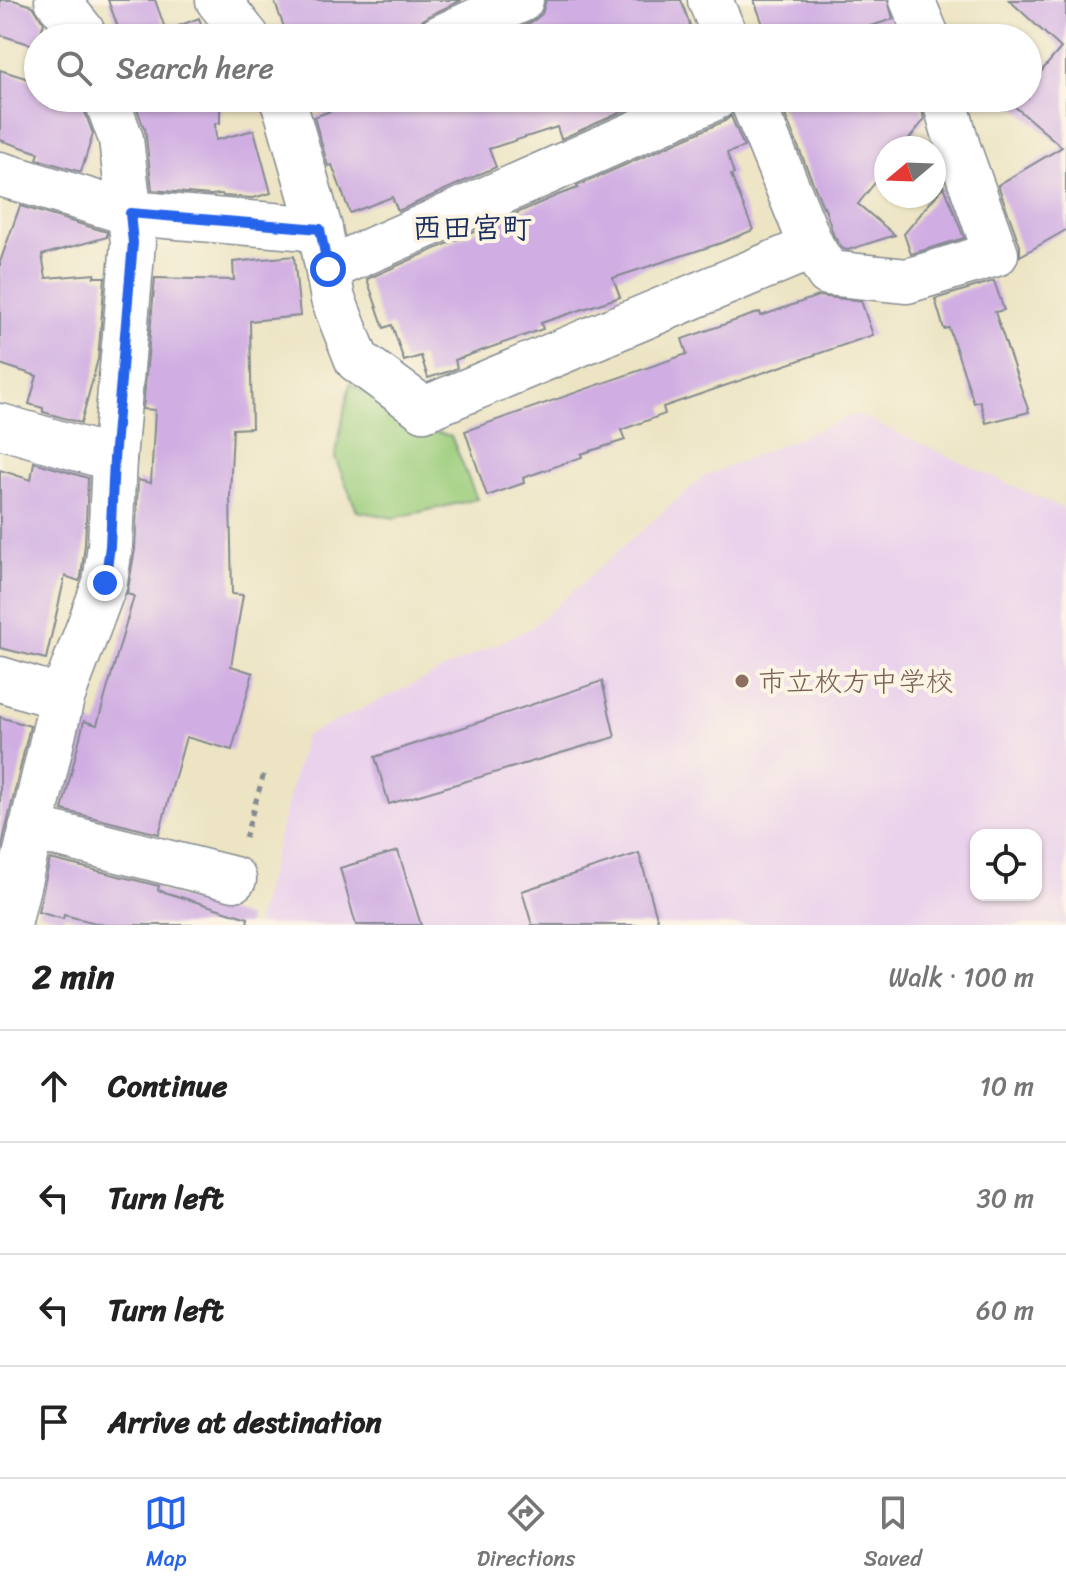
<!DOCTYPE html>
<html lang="en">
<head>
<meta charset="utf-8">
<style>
  :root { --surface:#fff; --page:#f6f6f6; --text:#222; --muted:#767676; --line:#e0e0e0; --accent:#2563eb }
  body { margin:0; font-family:Sriracha,"Klee One",sans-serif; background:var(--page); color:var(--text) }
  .controls { position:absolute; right:24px; bottom:24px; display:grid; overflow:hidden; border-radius:16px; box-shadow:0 2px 6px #0004 }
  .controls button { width:72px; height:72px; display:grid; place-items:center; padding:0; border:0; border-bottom:2px solid var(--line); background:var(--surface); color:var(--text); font:40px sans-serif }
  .compass { position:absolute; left:874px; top:136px; width:72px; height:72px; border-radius:50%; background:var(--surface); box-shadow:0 2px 6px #0004; rotate:251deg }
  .stop { position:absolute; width:24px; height:24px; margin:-18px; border:6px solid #2563eb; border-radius:50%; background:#fff }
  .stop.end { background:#2563eb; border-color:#fff; box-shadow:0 2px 8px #0008 }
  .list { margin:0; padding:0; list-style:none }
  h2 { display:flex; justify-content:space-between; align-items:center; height:104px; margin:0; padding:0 32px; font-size:34px }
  h2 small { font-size:26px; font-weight:400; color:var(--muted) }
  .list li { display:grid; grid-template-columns:52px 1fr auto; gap:24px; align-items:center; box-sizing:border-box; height:112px; padding:0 32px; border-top:2px solid var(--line) }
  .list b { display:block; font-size:30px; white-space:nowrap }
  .list em { font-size:26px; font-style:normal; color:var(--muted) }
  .icon { flex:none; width:44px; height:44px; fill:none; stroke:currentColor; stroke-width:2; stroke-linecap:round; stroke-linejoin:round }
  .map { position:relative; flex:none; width:1066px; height:925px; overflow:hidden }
  .search { position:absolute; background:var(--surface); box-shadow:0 2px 6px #0004; left:24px; right:24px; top:24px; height:88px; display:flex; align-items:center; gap:20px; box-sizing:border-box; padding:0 28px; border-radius:44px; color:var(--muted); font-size:30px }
  .sheet { height:552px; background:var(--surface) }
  nav { display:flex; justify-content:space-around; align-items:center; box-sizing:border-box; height:112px; border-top:2px solid var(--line); background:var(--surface); font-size:22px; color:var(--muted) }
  nav a { display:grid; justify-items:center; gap:4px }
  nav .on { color:var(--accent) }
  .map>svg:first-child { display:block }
  .built { fill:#ead1ec; fill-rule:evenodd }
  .green { fill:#9bcd7c; stroke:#5b7e6d; stroke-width:2 }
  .building { fill:#d0aee3 }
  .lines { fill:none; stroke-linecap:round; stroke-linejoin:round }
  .street-casing { stroke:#848a90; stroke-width:47 }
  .path { stroke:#848a90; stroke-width:5; stroke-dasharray:6 6; stroke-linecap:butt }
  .street { stroke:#fff; stroke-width:44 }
  .route { stroke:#2563eb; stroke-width:10 }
  .education-dot { fill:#8d6e63; stroke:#fcf5e5; stroke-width:3 }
  .labels { text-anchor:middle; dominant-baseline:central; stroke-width:8; stroke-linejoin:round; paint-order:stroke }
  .education-label { font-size:28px; fill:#785e54; stroke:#fcf5e5; text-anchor:start }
  .neighbourhood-label { font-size:30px; font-weight:bold; fill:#1b2f5e; stroke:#fcf5e5 }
</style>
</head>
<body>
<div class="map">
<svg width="1066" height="925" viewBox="0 0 1066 925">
  <rect width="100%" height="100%" fill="#fcf5e5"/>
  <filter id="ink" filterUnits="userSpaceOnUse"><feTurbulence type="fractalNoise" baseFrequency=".0125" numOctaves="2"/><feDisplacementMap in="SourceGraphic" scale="16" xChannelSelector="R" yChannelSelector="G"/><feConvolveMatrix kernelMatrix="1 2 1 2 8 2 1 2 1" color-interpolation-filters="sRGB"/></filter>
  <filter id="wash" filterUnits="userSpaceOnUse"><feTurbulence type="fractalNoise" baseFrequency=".006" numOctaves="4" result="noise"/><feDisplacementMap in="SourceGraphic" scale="32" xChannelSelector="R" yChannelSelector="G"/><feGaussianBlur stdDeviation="1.8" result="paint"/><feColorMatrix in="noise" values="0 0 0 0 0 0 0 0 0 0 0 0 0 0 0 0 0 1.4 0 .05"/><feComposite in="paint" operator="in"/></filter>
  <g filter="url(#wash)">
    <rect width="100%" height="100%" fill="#ece4c3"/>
    <path class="built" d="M856,414L1066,510V925H256L305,736L532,627L703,477ZM976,835H1036V895H976Z"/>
    <path class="green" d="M350,383L417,427L451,436L477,499L394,518L357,511L335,458Z"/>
    <g id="blocks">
      <g class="building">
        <path d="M0,0H13L33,6L44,23L36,46L0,35Z"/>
        <path d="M108,0H155L166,31L199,18L206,38H122Z"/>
        <path d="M274,0H462L428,16L418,24L414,38H288Z"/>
        <path d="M546,0H681L694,36L696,35L698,38H498L532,22L542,14Z"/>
        <path d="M754,0H888L893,19L833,38H768Z"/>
        <path d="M1009,0H1066V230L1020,256V246L998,185L1062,147L1013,105L1019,98H1028V87L1061,48Z"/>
        <path d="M0,70L38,82V98H82L83,107L93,134L81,172L37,159L39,153L0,140Z"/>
        <path d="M133,98H220V123H215L216,140L254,130L271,193L253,198L223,196L222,194L210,195L152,190L145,128H144Z"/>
        <path d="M469,98L473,107L502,98H653L561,139L557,127L489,149L496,167L398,211L392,197L350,213L332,165L328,166L314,117L366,98Z"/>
        <path d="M778,98H920L924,120L902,148H886V169L858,204L895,235L848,250L843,249L834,236L824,206L823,207Z"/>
        <path d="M731,116L744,147L727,153L734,174L731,175L753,230L721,243L613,278L620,297L541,323L543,329L455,360L457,368L450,371L428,378L421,356L404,361L392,325L384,328L367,279L558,195L578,188L577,186L725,121Z"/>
        <path d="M944,186L964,238L911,254L904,234Z"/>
        <path d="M20,206L107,232V237L42,255L46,278L95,274L94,277H105L98,359L81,423L43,412V408L29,404L37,376L0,364V262Z"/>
        <path d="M294,256L300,316L250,321L252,428L233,429L230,495L232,594L243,595L231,666L253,673L232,750L186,737L159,834L62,810L84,721L97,725L134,596L127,594L135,549L138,480L151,483L155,410L143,409L155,278L234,280L233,262Z"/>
        <path d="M994,281L1004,310L995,312L1029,412L986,423L980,401L974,403L949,328L944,329L935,299Z"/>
        <path d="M818,296L861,301L873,335L663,407L665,414L621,430L625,440L581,454L582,457L523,478L524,483L487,496L465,431L687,354L682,339L760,312L761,316Z"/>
        <path d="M34,462L88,478L85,544L81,577L79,581L65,576L46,659L0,648V470L31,480Z"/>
        <path d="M602,681L615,737L389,804L375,757Z"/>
        <path d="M0,717L30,726L0,854Z"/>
        <path d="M398,851L421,925H356L340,868Z"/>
        <path d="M639,853L659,925H532L522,891Z"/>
        <path d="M50,859L159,886L158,890L248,918L247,925H104L64,915L63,919L38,912Z"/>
      </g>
    </g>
  </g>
  <g filter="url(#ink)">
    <use href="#blocks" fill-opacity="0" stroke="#848a90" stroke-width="2"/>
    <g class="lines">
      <g class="street-casing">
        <g id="street">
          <path d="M57,0L82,31L85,38"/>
          <path d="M218,0L248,38"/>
          <path d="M710,0L726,38"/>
          <path d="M912,0L928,38"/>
          <path d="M439,38L521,0"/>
          <path d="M281,98L286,109L320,229L333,299L357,360L424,409L812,247L751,98"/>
          <path d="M0,174L130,213L320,229"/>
          <path d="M812,247L828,273L907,281L996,254L958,147L944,98"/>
          <path d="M328,269L715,98"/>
          <path d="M0,426L114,459"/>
          <path d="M0,679L62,698"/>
          <path d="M31,828L234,879"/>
          <path d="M9,925L62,698L105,583L110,546L114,459L133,243L121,139L106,98"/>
        </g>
      </g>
      <path class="path" d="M245,838L265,770"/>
      <use href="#street" class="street"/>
    </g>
  </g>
  <g class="lines" filter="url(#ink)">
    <path class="route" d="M105,583L110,546L114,459L133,243L130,213L320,229L328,269"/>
  </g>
  <circle class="education-dot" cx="742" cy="681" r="8"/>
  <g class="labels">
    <g class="education-label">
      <text x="758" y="681">市立枚方中学校</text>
    </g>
    <g class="neighbourhood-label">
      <text x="472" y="228">西田宮町</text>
    </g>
  </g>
</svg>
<div class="controls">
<button><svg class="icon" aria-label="locate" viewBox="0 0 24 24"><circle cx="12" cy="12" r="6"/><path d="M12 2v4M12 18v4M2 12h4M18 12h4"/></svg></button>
</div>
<svg class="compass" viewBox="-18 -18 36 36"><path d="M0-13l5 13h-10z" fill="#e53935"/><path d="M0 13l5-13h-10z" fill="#767676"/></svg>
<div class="stop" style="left:328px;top:269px"></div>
<div class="stop end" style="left:105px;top:583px"></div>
<div class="search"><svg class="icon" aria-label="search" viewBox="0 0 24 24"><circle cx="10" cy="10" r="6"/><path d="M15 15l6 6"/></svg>Search here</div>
</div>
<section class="sheet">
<h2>2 min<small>Walk · 100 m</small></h2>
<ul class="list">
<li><svg class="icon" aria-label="ahead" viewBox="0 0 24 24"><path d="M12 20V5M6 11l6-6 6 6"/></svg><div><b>Continue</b></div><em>10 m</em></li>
<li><svg class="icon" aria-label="left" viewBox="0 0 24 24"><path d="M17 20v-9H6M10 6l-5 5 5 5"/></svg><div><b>Turn left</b></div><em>30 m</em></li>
<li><svg class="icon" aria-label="left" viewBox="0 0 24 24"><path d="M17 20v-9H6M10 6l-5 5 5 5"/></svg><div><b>Turn left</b></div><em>60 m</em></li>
<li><svg class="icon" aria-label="arrive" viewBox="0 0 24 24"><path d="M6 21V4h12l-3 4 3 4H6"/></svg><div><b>Arrive at destination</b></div></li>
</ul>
</section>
<nav>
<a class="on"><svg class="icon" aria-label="map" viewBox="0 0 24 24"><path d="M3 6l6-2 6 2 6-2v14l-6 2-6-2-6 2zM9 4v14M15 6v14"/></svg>Map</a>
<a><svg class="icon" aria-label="directions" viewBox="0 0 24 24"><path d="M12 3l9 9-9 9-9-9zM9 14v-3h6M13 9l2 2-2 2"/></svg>Directions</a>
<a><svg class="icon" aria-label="saved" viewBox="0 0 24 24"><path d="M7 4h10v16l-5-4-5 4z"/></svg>Saved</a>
</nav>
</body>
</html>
